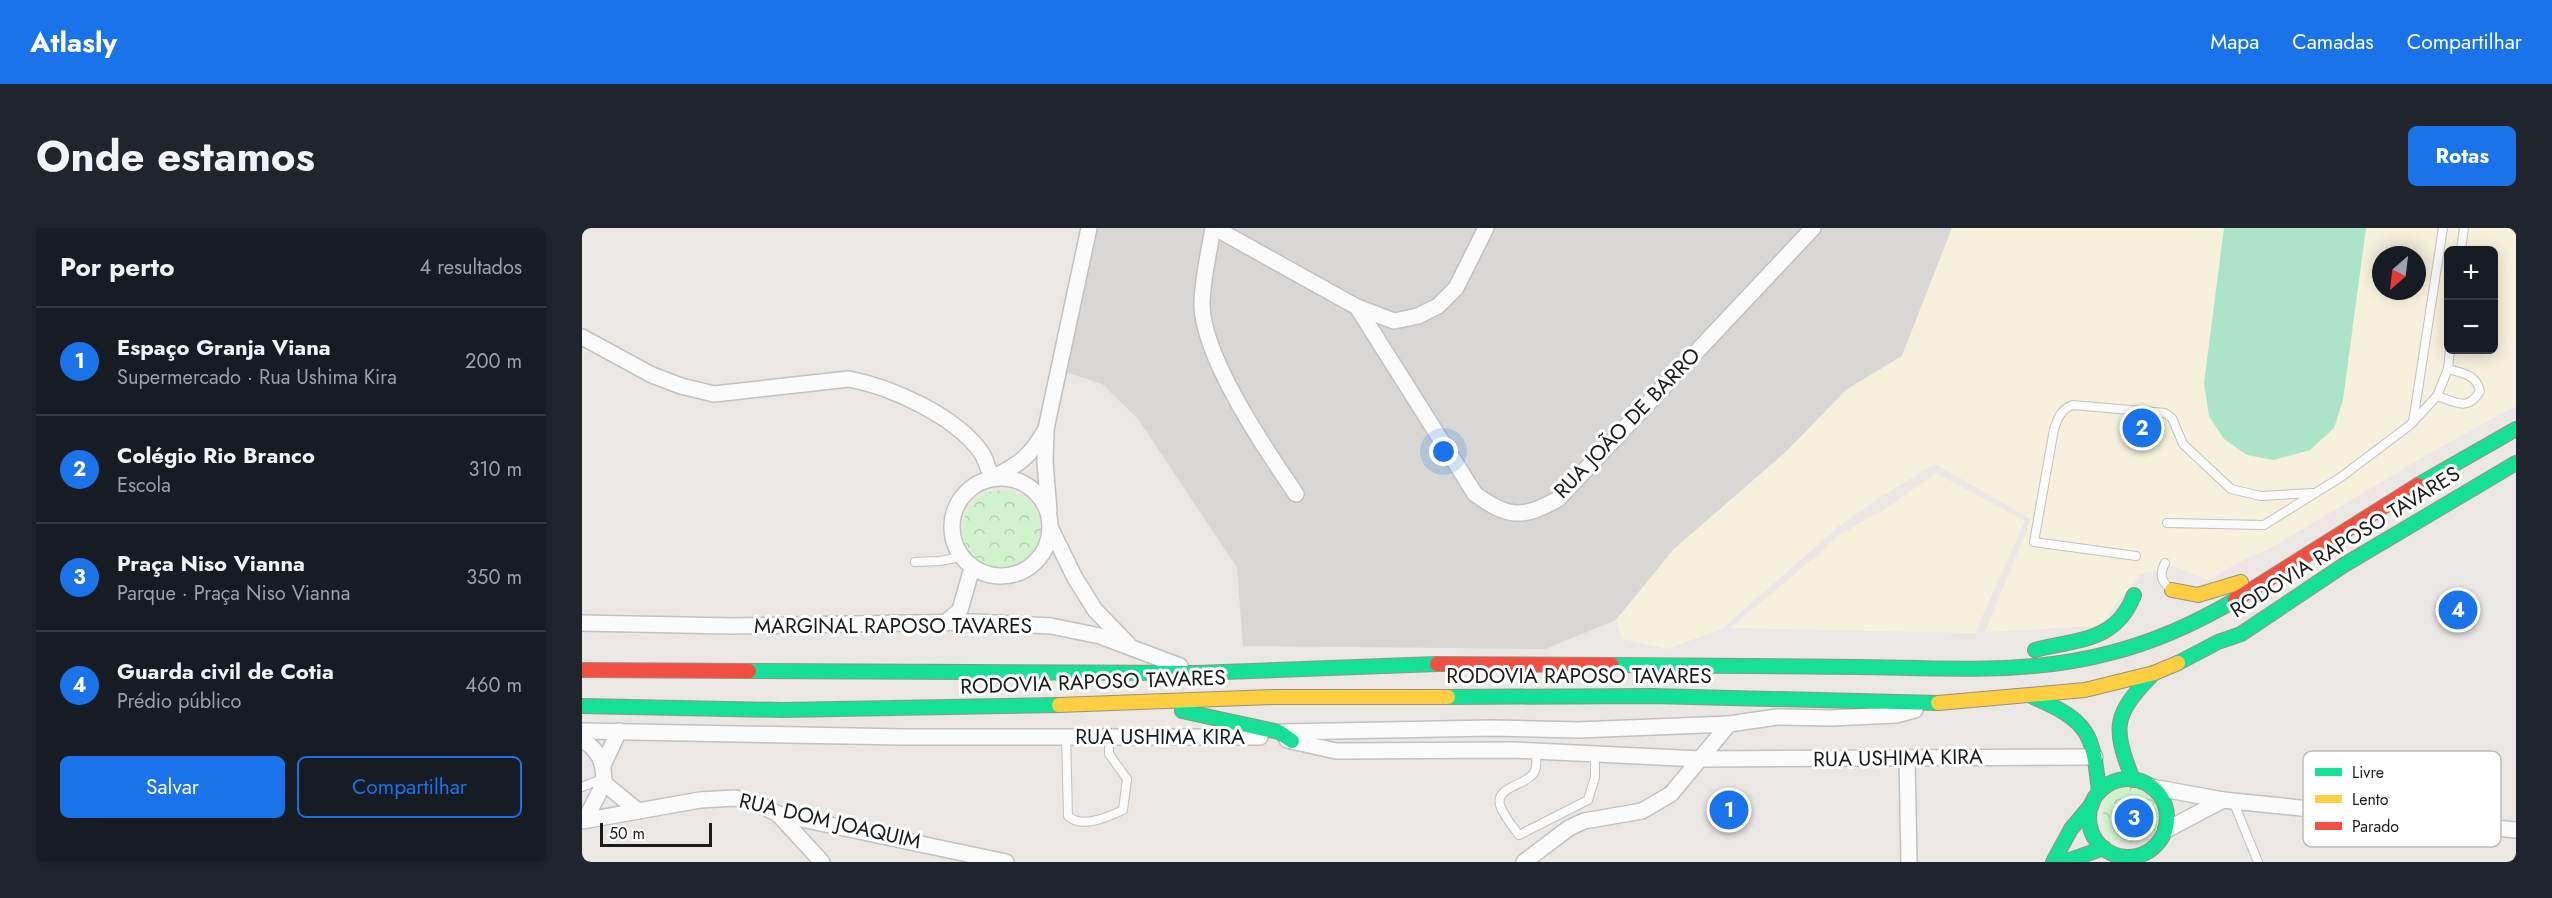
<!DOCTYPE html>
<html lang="pt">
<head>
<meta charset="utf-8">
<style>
  :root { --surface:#171b24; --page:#20242c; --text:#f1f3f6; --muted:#9ea1a6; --line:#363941; --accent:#1a73e8 }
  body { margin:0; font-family:Jost,sans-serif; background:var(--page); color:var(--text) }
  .controls { position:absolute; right:18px; top:18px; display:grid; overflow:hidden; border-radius:9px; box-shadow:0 3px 15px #0003 }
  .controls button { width:54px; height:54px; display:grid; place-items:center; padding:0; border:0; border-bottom:2px solid var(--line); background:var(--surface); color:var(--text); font:30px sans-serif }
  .compass { position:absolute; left:1790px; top:18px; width:54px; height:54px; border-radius:50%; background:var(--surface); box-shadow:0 3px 15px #0003; rotate:208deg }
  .scale { position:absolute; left:18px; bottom:15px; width:112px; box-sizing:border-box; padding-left:6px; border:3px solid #1b1b1b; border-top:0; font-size:16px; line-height:21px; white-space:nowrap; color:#1b1b1b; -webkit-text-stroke:4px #fff; paint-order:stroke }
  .you { position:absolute; left:862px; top:224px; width:21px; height:21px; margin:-15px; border:4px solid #fff; border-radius:50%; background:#1a73e8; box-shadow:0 0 0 9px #1a73e833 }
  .badge { display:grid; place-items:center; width:39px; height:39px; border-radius:50%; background:var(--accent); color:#fff; font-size:20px; font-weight:700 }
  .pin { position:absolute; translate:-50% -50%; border:3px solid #fff; box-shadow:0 2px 6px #0006 }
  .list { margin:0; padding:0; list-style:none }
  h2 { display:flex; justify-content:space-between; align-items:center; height:78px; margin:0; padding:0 24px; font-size:26px }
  h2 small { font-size:20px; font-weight:400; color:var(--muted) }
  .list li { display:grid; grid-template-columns:39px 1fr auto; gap:18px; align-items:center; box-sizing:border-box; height:108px; padding:0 24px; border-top:2px solid var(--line) }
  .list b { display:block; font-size:22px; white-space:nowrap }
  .list p { margin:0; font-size:20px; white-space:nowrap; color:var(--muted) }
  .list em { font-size:20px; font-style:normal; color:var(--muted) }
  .actions { display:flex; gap:12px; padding:18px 24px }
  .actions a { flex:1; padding:14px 0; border:2px solid var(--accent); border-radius:9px; text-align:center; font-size:21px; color:var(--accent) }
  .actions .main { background:var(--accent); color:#fff }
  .map { position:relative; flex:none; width:1934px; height:634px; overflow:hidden; border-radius:9px }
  header { display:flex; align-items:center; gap:36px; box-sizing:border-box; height:84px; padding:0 30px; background:var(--accent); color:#fff }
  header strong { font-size:28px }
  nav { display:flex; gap:33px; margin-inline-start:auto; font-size:21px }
  .intro { display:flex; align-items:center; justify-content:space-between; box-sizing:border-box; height:144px; padding:0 36px }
  h1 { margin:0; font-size:42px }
  .button { padding:15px 27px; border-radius:9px; background:var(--accent); color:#fff; font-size:21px; font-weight:700 }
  main { display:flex; gap:36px; padding:0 36px }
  aside { flex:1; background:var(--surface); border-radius:9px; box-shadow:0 3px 15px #0003 }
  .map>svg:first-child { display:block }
  .residential { fill:#d9d7d5 }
  .education { fill:#f6f1dd; fill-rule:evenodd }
  .park { fill:url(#park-crowns) }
  .pitch { fill:#abe4c6 }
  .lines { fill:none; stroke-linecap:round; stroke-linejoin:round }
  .lane-casing { stroke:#c2c1c0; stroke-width:10 }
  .street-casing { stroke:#c2c1c0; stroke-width:18 }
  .fast-casing { stroke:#94937c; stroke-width:16 }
  .slow-casing { stroke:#94937c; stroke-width:16 }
  .jam-casing { stroke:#94937c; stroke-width:16 }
  .lane { stroke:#fcfbfb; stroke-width:8 }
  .street { stroke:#fcfbfb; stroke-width:15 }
  .fast { stroke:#16e098; stroke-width:14 }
  .slow { stroke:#ffcf43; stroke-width:14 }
  .jam { stroke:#f24e42; stroke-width:14 }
  .labels { text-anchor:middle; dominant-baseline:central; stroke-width:6; stroke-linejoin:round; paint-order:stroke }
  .street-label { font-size:21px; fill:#1b1b1b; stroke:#fff }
  .key { fill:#fff; stroke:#bbb; stroke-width:1.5 }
  .key-label { font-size:16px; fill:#1b1b1b }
</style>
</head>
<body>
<header>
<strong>Atlasly</strong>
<nav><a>Mapa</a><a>Camadas</a><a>Compartilhar</a></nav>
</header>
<div class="intro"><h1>Onde estamos</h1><a class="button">Rotas</a></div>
<main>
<aside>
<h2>Por perto<small>4 resultados</small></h2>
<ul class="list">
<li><span class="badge">1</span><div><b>Espaço Granja Viana</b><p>Supermercado · Rua Ushima Kira</p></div><em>200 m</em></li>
<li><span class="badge">2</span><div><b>Colégio Rio Branco</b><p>Escola</p></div><em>310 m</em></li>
<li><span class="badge">3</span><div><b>Praça Niso Vianna</b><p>Parque · Praça Niso Vianna</p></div><em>350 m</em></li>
<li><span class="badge">4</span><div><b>Guarda civil de Cotia</b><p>Prédio público</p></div><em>460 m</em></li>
</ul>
<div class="actions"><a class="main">Salvar</a><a>Compartilhar</a></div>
</aside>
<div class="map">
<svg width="1934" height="634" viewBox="0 0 1934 634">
  <defs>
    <pattern id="park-crowns" width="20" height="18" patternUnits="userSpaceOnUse" patternTransform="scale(1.5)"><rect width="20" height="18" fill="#d0f3cc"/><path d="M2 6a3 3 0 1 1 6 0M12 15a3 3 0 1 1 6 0" fill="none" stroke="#b2d0af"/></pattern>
  </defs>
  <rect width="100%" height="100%" fill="#eae7e4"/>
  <path class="residential" d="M514,0H1370L1320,128L1264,162L1206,222L1092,321L1034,392L963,421L661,418L655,340L556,191L520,156L477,142Z"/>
  <g class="education">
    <path d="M1370,0H1934V178L1846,226L1689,320L1667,329L1625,352L1583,335L1579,342L1558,346L1517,398L1403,404L1449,291L1353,236L1292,273L1255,300L1140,401L1085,421L1040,411L1034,392L1092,321L1206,222L1264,162L1320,128ZM1866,22H1912V122H1866ZM1799,27H1835V63H1799Z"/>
    <path d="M1354,245L1443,293L1393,405L1148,400L1237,326L1255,308L1303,281Z"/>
  </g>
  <g class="park">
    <circle cx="420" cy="301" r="39"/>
    <path d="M1542,555C1634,583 1551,634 1525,607C1516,589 1522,574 1530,558Z"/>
  </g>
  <path class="pitch" d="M1642,0H1784L1761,172L1752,200L1728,222L1692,232L1665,227L1642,211L1627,188L1622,155Z"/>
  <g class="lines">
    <g class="lane-casing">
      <g id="lane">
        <path d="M1879,22L1882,0"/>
        <path d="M1855,168C1874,174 1886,184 1898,163C1894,146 1880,145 1866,141"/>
        <path d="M1831,194L1861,0"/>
        <path d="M1585,295L1682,297L1759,249L1828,197L1855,168L1866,141L1868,122"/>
        <path d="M1554,328L1452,314L1472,201C1476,190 1479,181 1491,177L1583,185L1590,190L1601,216L1649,261L1679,268L1731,265"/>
        <path d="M333,334L358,333L379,329"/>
        <path d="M1583,335C1578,345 1578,351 1586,359"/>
        <path d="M484,508L486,588C500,601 526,589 541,582L545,551L527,526V509"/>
        <path d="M954,523C954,530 956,540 951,546C943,558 910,559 919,580C923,589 931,599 937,607L1006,572L1013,549V526"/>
        <path d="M0,559L22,550"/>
        <path d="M1651,573L1676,634"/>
      </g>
    </g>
    <g class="street-casing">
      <g id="street">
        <path d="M631,0C627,24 621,49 620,73C618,126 684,222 714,266"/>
        <path d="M633,0L775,79L812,93L836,88L856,78L874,60L904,0"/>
        <path d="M775,79L893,266C926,290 941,291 976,271L1231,0"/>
        <path d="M0,109L70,147L99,158L132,166L267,151C310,159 373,188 399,224C404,231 406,242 410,250C438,236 448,229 464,201"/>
        <circle cx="419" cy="299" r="49"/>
        <path d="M467,283L463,234L464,201L507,0"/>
        <path d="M468,299L493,350L513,382L546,416"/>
        <path d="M0,395L149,398L392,394L469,398L518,408L598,438"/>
        <path d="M363,395L378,382L390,340"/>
        <path d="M0,503L320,509H678"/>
        <path d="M700,504L910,500L996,502L1147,496"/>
        <path d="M0,511C18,524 22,533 22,555L56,583"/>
        <path d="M705,512L754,523L931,522L1118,531L1513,529"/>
        <path d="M1325,529L1327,634"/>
        <path d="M22,535L37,503"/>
        <path d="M1570,559L1641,572L1934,602"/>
        <path d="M196,586L240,634"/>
        <path d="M3,592L22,555"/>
        <path d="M0,593L118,572L153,570L176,576L196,586L424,634"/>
        <path d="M1584,602L1641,572"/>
        <path d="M942,634L987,600L1002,593L1060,583L1089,566L1147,496L1195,489L1249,490L1314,487L1333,482"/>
      </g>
    </g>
    <g class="fast-casing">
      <g id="fast">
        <path d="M1836,257L1934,201"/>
        <path d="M1453,422C1496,411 1534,414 1552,367"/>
        <path d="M1596,435L1636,414L1659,406L1762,337L1934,235"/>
        <path d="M1030,437C1112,437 1194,438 1275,439C1359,440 1447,447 1528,425C1572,414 1614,395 1653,372"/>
        <path d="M167,443L615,445L855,436"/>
        <path d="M866,469L1070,468L1356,475"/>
        <path d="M1451,469C1507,493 1511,505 1517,564"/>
        <path d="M0,478L200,482L477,477"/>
        <path d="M600,483L697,504L710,513"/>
        <circle cx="1546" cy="590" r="39"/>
        <path d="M1551,552C1530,498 1531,487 1572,445"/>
        <path d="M1471,634L1489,601L1510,576"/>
        <path d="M1482,634L1522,620"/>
      </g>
    </g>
    <g class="slow-casing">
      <g id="slow">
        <path d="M1590,362L1616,367L1659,354"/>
        <path d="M1356,475L1503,462L1572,445L1596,435"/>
        <path d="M477,477L693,469H866"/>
      </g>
    </g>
    <g class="jam-casing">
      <g id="jam">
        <path d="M1653,372L1836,257"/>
        <path d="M855,436L1030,437"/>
        <path d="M0,442L167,443"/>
      </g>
    </g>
    <use href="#lane" class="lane"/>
    <use href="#street" class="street"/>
    <use href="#fast" class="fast"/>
    <use href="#slow" class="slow"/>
    <use href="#jam" class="jam"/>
  </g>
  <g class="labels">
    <g class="street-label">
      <text transform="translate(1045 195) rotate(-46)">RUA JOÃO DE BARRO</text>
      <text transform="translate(1763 314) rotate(-32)">RODOVIA RAPOSO TAVARES</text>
      <text x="311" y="398">MARGINAL RAPOSO TAVARES</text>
      <text x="997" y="448">RODOVIA RAPOSO TAVARES</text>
      <text transform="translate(511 454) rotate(-2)">RODOVIA RAPOSO TAVARES</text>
      <text x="578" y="509">RUA USHIMA KIRA</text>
      <text transform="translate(1316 530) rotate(-1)">RUA USHIMA KIRA</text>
      <text transform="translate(248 593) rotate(13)">RUA DOM JOAQUIM</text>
    </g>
  </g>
  <rect x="1721" y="523" width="198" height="96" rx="9" class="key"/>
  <rect x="1733" y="540" width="27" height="8" fill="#16e098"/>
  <rect x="1733" y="567" width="27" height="8" fill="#ffcf43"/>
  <rect x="1733" y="594" width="27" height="8" fill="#f24e42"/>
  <g class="key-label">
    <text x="1770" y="550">Livre</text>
    <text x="1770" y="577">Lento</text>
    <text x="1770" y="604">Parado</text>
  </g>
</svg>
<div class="controls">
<button>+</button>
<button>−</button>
</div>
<svg class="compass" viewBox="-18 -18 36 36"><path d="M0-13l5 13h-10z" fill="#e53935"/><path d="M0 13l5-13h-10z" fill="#9ea1a6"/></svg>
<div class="scale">50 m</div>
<div class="you"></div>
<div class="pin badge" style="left:1147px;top:582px">1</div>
<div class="pin badge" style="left:1560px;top:200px">2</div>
<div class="pin badge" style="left:1552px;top:590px">3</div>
<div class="pin badge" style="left:1876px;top:382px">4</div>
</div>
</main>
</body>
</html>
